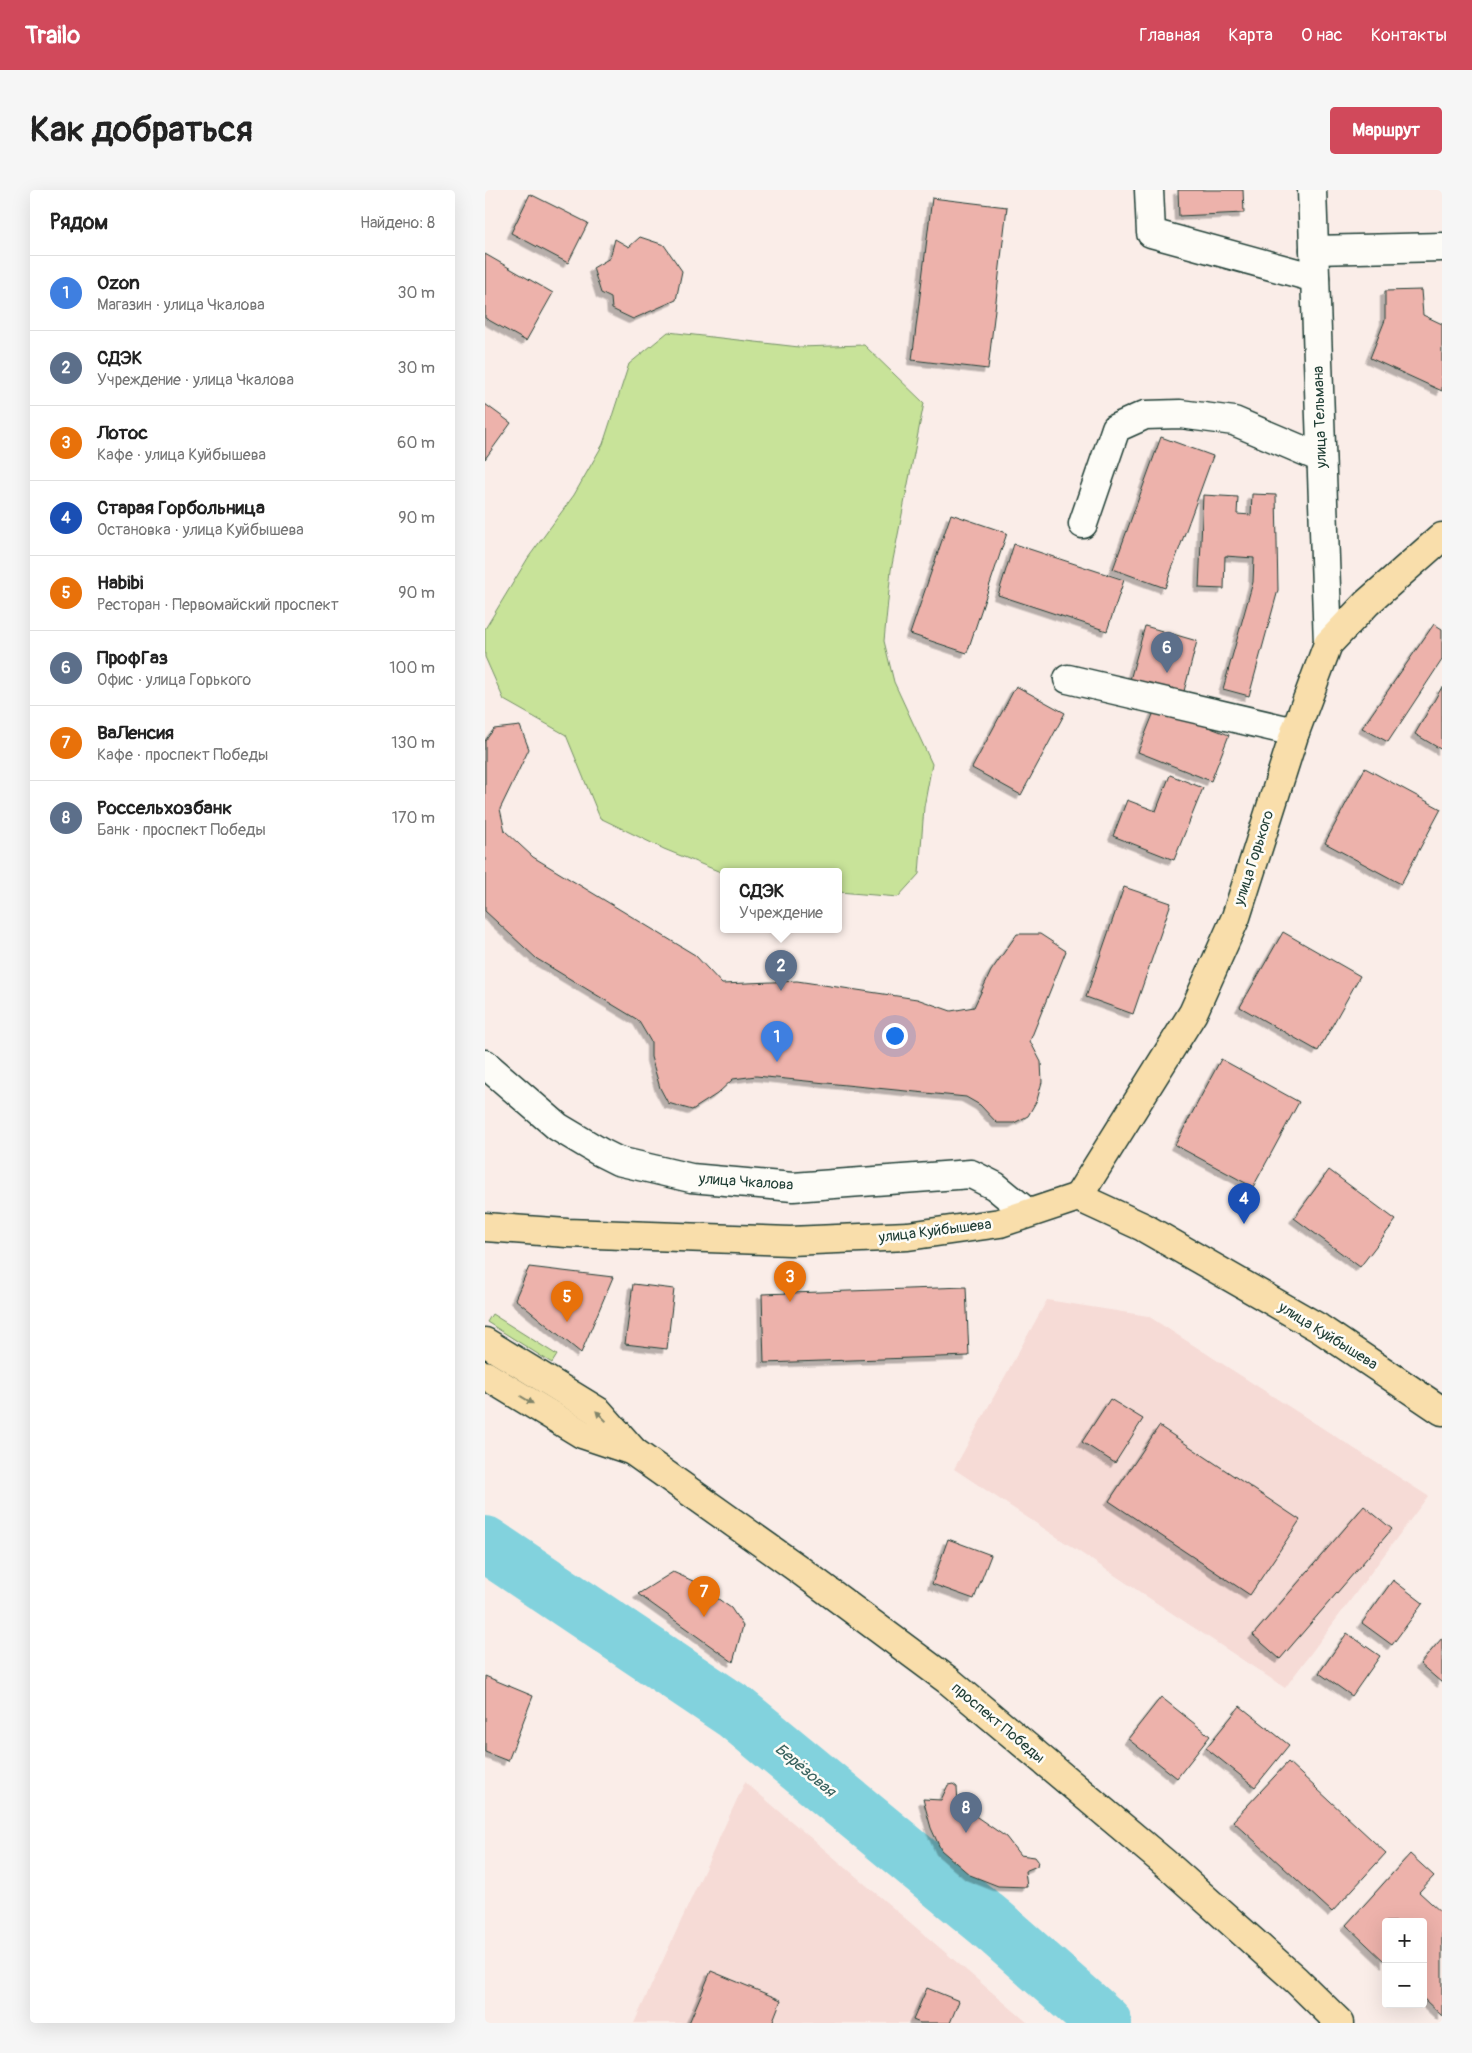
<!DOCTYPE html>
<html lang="ru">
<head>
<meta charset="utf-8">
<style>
  :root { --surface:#fff; --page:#f6f6f6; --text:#222; --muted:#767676; --line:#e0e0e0; --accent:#d1495b }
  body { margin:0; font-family:Pangolin,sans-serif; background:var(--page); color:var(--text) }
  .controls { position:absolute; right:15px; bottom:15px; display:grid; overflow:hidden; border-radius:5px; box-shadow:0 5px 20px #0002 }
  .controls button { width:45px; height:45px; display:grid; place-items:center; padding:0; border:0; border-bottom:1px solid var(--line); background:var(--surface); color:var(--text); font:25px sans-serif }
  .you { position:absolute; left:409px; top:845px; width:18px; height:18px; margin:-12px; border:4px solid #fff; border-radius:50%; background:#1a73e8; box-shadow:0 0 0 8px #1a73e833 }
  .badge { display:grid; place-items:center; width:32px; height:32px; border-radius:50%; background:var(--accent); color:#fff; font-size:16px; font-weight:700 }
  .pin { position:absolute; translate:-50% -41px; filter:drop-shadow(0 1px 2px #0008) }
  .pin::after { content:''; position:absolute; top:26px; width:18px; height:15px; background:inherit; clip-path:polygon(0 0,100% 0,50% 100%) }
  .popup { position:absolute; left:235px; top:678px; width:122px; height:65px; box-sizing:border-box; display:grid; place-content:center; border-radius:5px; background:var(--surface); filter:drop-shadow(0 1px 4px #0005); font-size:16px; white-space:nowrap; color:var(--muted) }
  .popup b { font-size:19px; color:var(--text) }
  .popup::after { content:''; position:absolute; left:50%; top:100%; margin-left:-10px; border:10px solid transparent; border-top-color:var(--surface) }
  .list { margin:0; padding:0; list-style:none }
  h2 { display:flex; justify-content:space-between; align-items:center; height:65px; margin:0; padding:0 20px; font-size:21px }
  h2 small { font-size:16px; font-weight:400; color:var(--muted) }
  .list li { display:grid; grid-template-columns:32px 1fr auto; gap:15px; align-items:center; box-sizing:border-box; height:75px; padding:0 20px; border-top:1px solid var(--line) }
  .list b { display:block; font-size:19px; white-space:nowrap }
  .list p { margin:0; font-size:16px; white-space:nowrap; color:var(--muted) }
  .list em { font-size:16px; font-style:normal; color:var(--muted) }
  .map { position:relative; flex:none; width:957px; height:1833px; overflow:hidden; border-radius:5px }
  header { display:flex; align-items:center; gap:30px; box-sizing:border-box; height:70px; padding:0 25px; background:var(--accent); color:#fff }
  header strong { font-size:24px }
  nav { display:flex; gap:28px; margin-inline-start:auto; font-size:18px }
  .intro { display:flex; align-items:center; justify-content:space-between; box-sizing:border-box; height:120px; padding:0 30px }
  h1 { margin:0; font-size:35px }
  .button { padding:12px 22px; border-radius:5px; background:var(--accent); color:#fff; font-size:18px; font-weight:700 }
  main { display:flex; gap:30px; padding:0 30px }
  aside { flex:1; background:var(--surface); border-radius:5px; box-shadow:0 5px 20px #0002 }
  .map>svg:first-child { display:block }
  .built { fill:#f6dbd6 }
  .green { fill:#c8e399; stroke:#749066 }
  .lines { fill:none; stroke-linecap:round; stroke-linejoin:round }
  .river { stroke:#82d2dd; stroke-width:56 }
  .building { fill:#edb2ab; stroke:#1f3d34; filter:url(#shadow) }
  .minor-casing { stroke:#1f3d34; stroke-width:31 }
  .major-casing { stroke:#1f3d34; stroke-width:31 }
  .minor { stroke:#fdfcf7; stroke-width:28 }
  .major { stroke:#f9deab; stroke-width:28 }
  .oneway { fill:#81856a }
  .labels { text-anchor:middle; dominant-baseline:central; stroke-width:5; stroke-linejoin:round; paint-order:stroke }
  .street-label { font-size:15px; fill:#1f3d34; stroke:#fdfcf7 }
  .water-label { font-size:16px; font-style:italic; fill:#38625e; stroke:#fdfcf7 }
</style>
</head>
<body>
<header>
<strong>Trailo</strong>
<nav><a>Главная</a><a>Карта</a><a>О нас</a><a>Контакты</a></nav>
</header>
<div class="intro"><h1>Как добраться</h1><a class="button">Маршрут</a></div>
<main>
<aside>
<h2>Рядом<small>Найдено: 8</small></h2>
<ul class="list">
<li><span class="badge" style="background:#3f7fe0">1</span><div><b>Ozon</b><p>Магазин · улица Чкалова</p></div><em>30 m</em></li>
<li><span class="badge" style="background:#5c6f8a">2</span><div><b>СДЭК</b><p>Учреждение · улица Чкалова</p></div><em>30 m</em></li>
<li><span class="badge" style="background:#e8710a">3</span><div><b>Лотос</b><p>Кафе · улица Куйбышева</p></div><em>60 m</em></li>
<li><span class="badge" style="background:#1a4fb4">4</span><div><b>Старая Горбольница</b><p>Остановка · улица Куйбышева</p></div><em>90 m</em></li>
<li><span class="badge" style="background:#e8710a">5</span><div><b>Habibi</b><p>Ресторан · Первомайский проспект</p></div><em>90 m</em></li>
<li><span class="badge" style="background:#5c6f8a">6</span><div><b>ПрофГаз</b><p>Офис · улица Горького</p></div><em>100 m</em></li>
<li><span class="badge" style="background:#e8710a">7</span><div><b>ВаЛенсия</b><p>Кафе · проспект Победы</p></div><em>130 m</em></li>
<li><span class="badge" style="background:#5c6f8a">8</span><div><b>Россельхозбанк</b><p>Банк · проспект Победы</p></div><em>170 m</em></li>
</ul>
</aside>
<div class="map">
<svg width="957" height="1833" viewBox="0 0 957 1833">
  <defs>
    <filter id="shadow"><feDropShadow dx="-4.5" dy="4.5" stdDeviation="0" flood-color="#0004"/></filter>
  </defs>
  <rect width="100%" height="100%" fill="#faede8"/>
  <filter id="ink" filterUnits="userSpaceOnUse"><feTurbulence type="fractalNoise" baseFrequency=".02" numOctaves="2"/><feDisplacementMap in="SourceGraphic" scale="10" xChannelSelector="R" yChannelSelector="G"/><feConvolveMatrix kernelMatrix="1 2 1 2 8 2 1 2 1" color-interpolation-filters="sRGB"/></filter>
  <g filter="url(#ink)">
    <g class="built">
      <path d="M562,1110L663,1126L943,1306L800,1498L469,1279Z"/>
      <path d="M260,1592L543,1833H149Z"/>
    </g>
    <g class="green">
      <path d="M183,142L314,157L379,155L439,213L406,380L399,451L409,492L447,574L439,617L434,684L413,707L354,702V682L238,683L179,659L115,628L81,545L19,510L0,467V439L43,368L89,305L118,254L144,174Z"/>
      <path d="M7,1124L72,1165L67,1173L2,1132Z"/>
    </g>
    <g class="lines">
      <path class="river" d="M0,1354L250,1522L506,1733L619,1833"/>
    </g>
    <g class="building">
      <path d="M693,0H758L759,23L694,26Z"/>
      <path d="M45,4L103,33L83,73L26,43Z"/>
      <path d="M447,8L522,17L503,179L427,170Z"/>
      <path d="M155,47L179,55L197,81L191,110L148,129L127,119L126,108L116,103L108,78L125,68L130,49L144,57Z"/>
      <path d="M0,64L68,103L41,151L0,128Z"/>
      <path d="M936,100L938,125L957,134V201L885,168L900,130V101Z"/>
      <path d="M0,214L26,233L0,269Z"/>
      <path d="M676,247L728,266L680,398L628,379Z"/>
      <path d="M767,304L791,305L793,400L764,506L738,499L768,392L769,368L740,366L739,399L714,398L718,305L753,307L752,324L766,325Z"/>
      <path d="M466,324L522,343L482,463L425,444Z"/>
      <path d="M529,354L639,390L622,441L513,405Z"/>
      <path d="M949,434L957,439V470L903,552L877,538Z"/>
      <path d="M660,436L712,451L698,505L645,490Z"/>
      <path d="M531,496L580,523L536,605L487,578Z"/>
      <path d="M957,497V560L930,544Z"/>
      <path d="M671,517L744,545L726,591L653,562Z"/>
      <path d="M35,536L44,559L15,619L20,641L48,667L210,765L237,794L312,791L432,809L466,821L489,817L506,781L532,744H555L581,761L545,851L556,872L557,892L552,910L543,926L529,933H512L495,915L481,907L271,886L248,889L232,904L207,920L183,913L175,898L166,867V852L153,830L52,769L0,721V551L9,539Z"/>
      <path d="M880,578L956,619L916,694L840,653Z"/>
      <path d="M685,585L718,598L689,670L628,646L642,610L671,621Z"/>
      <path d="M639,697L686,713L648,824L601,807Z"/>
      <path d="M798,742L875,786L833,861L755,817Z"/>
      <path d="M736,869L814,912L768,997L690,955Z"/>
      <path d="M844,980L911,1030L875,1077L809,1028Z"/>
      <path d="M44,1077L128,1087L96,1163L30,1109Z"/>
      <path d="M148,1094L189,1099L182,1159L140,1154Z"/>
      <path d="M481,1097L484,1166L279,1173L277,1104Z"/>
      <path d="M625,1209L658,1229L630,1273L597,1252Z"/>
      <path d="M674,1236L815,1330L765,1405L624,1311Z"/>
      <path d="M879,1316L907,1339L795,1469L768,1445Z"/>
      <path d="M463,1349L506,1365L489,1409L447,1394Z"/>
      <path d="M188,1382L208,1391L246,1418L258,1436L248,1472L153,1404Z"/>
      <path d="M908,1390L938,1413L907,1455L877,1433Z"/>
      <path d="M862,1443L895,1466L867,1506L834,1483Z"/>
      <path d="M957,1448V1493L935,1474Z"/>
      <path d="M0,1486L48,1506L23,1571L0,1562Z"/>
      <path d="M676,1507L725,1546L692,1588L643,1549Z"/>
      <path d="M755,1516L804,1555L770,1597L721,1558Z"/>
      <path d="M803,1572L901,1663L847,1722L748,1631Z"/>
      <path d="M468,1594L472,1597L473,1614L521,1647L535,1665L550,1667L553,1671L552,1676L540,1681L542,1697L513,1696L485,1685L456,1660L446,1638L438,1609L456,1610L463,1595Z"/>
      <path d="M925,1664L949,1686L934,1702L957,1723V1826L938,1808V1732H901V1773L861,1735Z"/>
      <path d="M226,1781L296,1810L287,1833H204Z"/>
      <path d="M442,1798L474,1811L465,1833H435L428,1830Z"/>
    </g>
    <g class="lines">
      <g class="minor-casing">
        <g id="minor">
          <path d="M664,0L666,43L830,88"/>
          <path d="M827,0L843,454"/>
          <path d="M829,60L957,57"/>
          <path d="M598,334L631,238L660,225L695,224L749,231L836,268"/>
          <path d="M583,489L810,542"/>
          <path d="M0,874L73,937L115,962L133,971L206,988L308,997L486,984L510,996L543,1023"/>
        </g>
      </g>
      <g class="major-casing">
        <g id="major">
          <path d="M593,1007L708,823L751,727L810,542L843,454L882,413L957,347"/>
          <path d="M0,1037L82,1043L305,1051L423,1046L515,1033L593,1007L658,1037L834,1138L957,1221"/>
          <path d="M0,1152L114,1222L149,1262L312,1378L464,1491L687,1679L811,1790L855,1833"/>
          <path d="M0,1185L97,1244L148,1261"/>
        </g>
      </g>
      <use href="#minor" class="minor"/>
      <use href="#major" class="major"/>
    </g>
    <defs><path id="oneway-solid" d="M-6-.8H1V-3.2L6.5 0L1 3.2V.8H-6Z" transform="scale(1.25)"/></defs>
    <g class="oneway">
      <use href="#oneway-solid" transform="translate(42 1210) rotate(31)"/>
      <use href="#oneway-solid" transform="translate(116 1226) rotate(-136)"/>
    </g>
  </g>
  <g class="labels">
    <g class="street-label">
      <text transform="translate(835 227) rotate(-92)">улица Тельмана</text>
      <text transform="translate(769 668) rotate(-72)">улица Горького</text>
      <text transform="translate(261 992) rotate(4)">улица Чкалова</text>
      <text transform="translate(450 1041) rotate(-7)">улица Куйбышева</text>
      <text transform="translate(843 1146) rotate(32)">улица Куйбышева</text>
      <text transform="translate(513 1533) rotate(40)">проспект Победы</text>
    </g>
    <g class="water-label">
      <text transform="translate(320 1580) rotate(40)">Берёзовая</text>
    </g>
  </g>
</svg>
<div class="controls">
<button>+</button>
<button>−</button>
</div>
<div class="you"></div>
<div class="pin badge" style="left:292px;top:872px;background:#3f7fe0">1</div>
<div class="pin badge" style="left:296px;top:801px;background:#5c6f8a">2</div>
<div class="popup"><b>СДЭК</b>Учреждение</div>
<div class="pin badge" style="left:305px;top:1112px;background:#e8710a">3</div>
<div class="pin badge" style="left:759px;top:1034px;background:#1a4fb4">4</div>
<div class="pin badge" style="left:82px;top:1132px;background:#e8710a">5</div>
<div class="pin badge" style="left:682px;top:483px;background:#5c6f8a">6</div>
<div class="pin badge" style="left:219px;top:1427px;background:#e8710a">7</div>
<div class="pin badge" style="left:481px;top:1643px;background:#5c6f8a">8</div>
</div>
</main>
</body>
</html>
